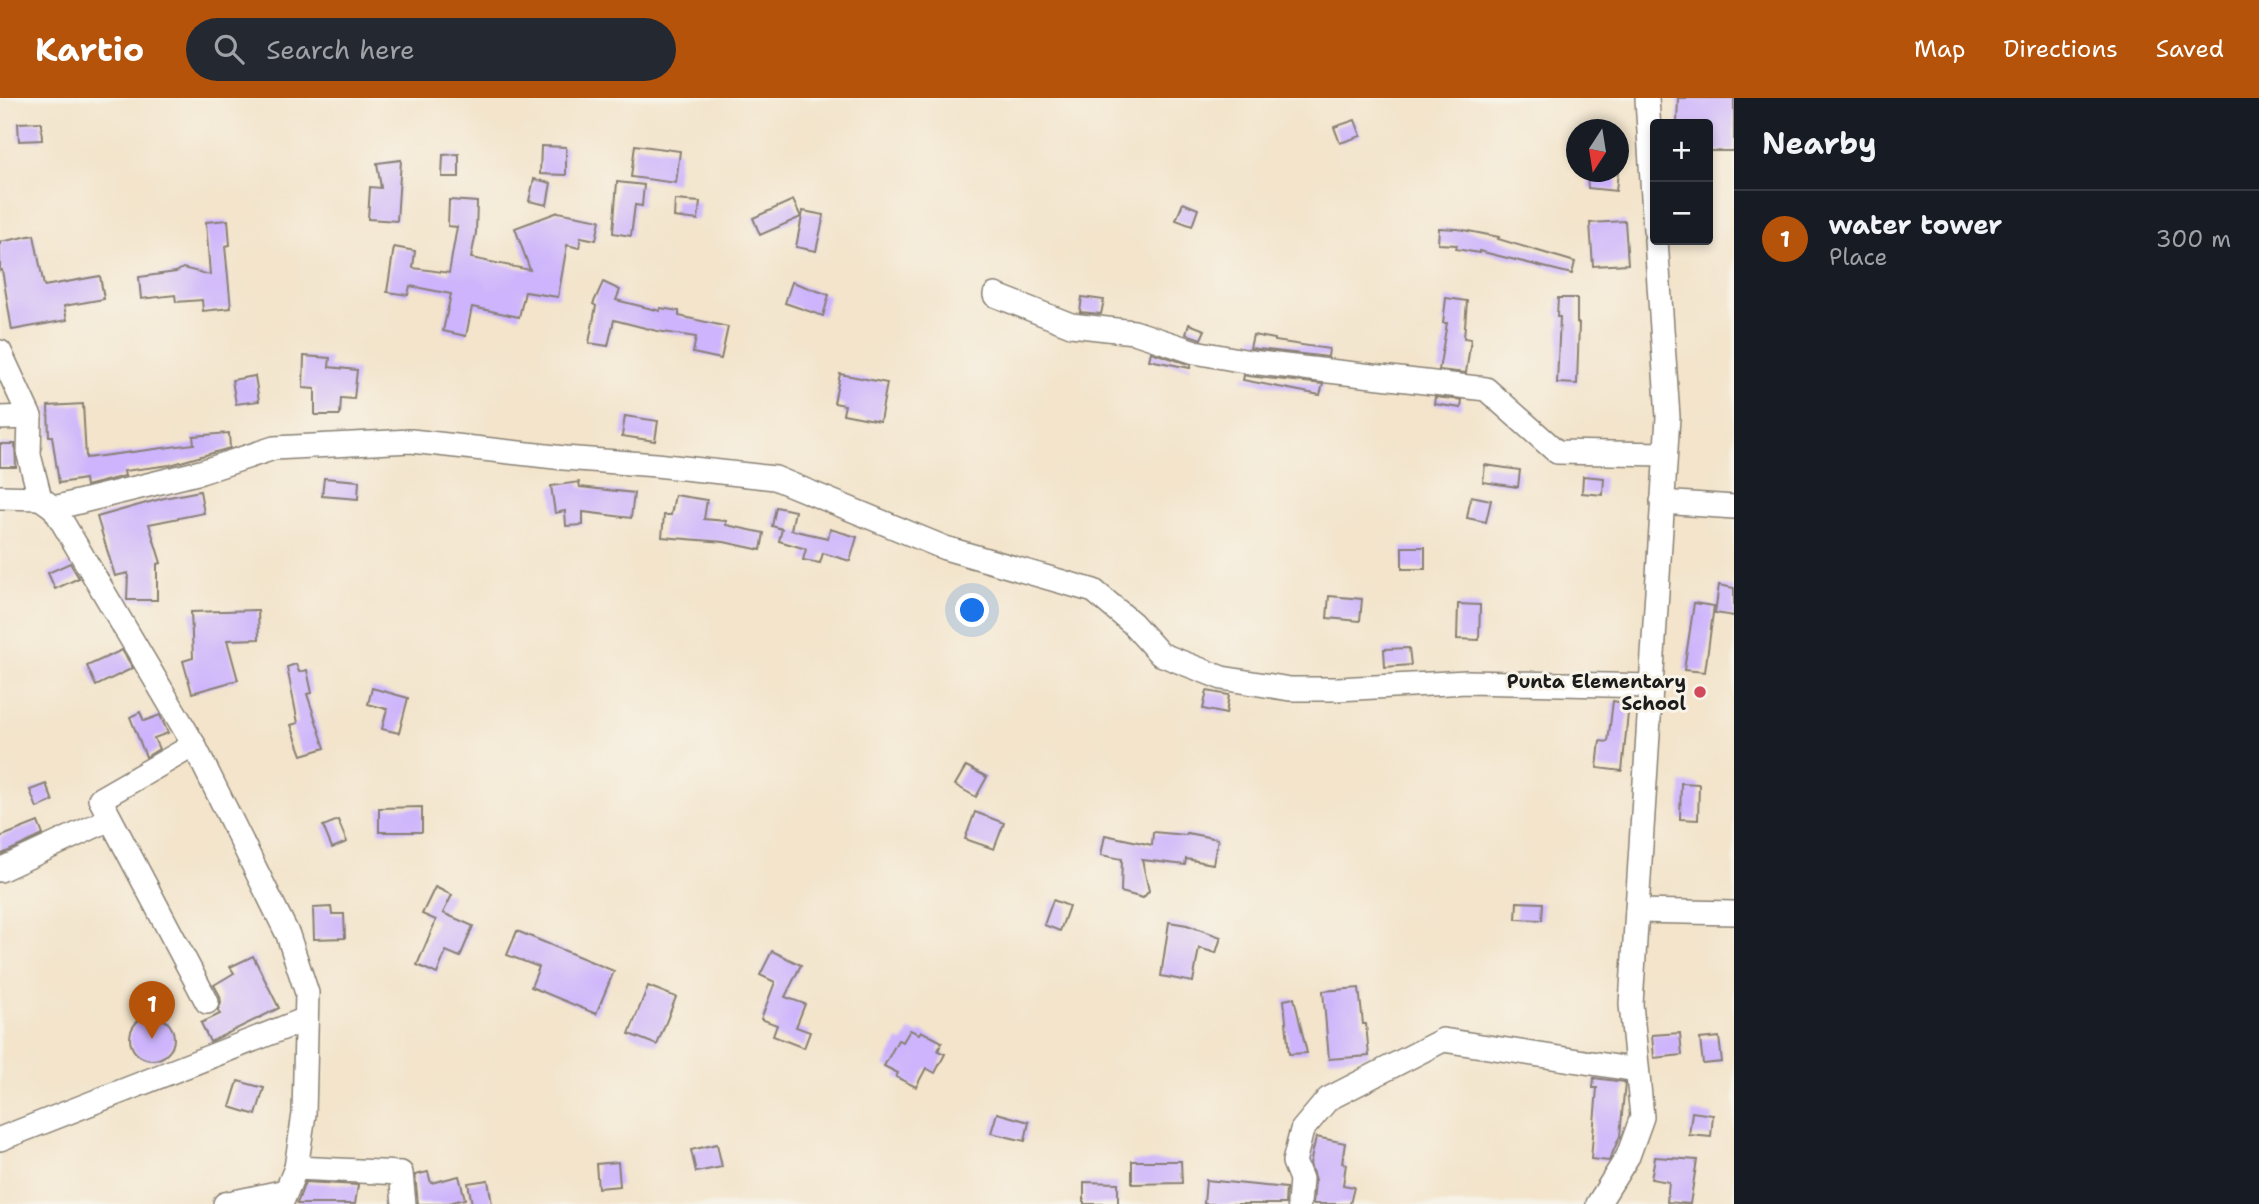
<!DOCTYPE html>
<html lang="en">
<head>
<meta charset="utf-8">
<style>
  :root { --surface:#171b24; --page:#242831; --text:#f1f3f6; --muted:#9ea1a6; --line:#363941; --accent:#b45309 }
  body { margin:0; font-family:"Shantell Sans",sans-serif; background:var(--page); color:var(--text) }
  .controls { position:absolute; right:21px; top:21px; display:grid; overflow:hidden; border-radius:7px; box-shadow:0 4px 10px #0003 }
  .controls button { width:63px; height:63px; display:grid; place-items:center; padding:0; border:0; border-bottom:2px solid var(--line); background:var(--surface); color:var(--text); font:35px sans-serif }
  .compass { position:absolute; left:1566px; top:21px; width:63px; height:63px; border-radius:50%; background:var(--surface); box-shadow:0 4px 10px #0003; rotate:192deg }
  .you { position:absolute; left:973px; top:513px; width:24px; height:24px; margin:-18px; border:5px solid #fff; border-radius:50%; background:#1a73e8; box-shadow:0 0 0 10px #1a73e833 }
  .badge { display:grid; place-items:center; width:46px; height:46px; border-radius:50%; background:var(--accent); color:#fff; font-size:23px; font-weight:700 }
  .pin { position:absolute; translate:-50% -58px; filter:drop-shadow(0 2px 4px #0008) }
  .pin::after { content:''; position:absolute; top:37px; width:24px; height:21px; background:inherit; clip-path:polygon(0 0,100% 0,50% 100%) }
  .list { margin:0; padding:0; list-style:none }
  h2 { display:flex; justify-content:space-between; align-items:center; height:91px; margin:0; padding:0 28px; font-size:30px }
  h2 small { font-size:23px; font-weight:400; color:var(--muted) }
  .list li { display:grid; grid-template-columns:46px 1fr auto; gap:21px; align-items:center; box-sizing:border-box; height:98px; padding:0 28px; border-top:2px solid var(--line) }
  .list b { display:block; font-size:26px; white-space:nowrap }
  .list p { margin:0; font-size:23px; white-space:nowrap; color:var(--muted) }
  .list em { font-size:23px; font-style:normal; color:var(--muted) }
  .icon { flex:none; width:38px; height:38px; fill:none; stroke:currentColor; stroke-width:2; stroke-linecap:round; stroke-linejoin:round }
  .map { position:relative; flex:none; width:1734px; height:1106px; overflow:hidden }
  header { display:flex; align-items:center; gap:42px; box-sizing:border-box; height:98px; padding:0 35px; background:var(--accent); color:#fff }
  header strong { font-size:33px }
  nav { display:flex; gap:38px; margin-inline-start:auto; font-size:24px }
  .search { width:490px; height:63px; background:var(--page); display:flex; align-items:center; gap:18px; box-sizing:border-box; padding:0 24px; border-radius:38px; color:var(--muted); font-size:26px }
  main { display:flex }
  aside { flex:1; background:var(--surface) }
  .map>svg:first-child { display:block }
  .building { fill:#cdb4fc }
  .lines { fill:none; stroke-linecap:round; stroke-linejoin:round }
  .minor-casing { stroke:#888074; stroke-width:26 }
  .minor { stroke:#fff; stroke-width:23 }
  .poi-dot { fill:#d1495b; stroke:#f7f3e8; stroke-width:2.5 }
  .labels { text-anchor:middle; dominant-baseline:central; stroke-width:6; stroke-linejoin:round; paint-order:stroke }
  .poi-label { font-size:19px; font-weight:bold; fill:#1c1c1c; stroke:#f7f3e8; text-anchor:end }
</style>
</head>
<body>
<header>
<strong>Kartio</strong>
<div class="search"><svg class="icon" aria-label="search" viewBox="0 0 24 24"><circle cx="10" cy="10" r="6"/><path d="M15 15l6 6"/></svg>Search here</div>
<nav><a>Map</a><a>Directions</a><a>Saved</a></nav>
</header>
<main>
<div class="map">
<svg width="1734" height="1106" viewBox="0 0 1734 1106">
  <rect width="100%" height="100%" fill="#f7f3e8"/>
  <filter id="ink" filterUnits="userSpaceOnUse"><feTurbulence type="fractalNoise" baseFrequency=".0143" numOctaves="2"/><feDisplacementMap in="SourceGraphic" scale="14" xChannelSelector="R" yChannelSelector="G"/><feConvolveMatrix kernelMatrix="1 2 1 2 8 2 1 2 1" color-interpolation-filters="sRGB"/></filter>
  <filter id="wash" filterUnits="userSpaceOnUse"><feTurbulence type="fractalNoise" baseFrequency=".00686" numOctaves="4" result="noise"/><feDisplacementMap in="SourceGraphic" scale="28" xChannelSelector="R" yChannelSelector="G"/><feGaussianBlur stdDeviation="1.57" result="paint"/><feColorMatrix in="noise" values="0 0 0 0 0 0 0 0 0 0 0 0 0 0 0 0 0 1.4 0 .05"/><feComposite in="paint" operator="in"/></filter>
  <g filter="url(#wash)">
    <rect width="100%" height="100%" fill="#f3e4cb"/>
    <g id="blocks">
      <g class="building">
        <path d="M1678,0H1734V53H1708V26H1677Z"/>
        <path d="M1355,22L1361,38L1340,45L1334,29Z"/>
        <path d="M41,24L42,42L19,43L18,25Z"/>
        <path d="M635,47L680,53L676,85L631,79Z"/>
        <path d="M541,48L566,49V77L540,76Z"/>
        <path d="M459,56V79H442L443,57Z"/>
        <path d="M401,62L397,123L368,121L370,89L381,90L377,65Z"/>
        <path d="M1587,74H1618L1616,93L1588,90Z"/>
        <path d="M534,81L551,85L547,107L529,103Z"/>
        <path d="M617,84L644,87L642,108L635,107L631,138L613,135Z"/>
        <path d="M449,102L477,104L476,135L471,160L530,172L515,130L558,114L600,122L596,142L581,139L579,150L567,147L558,199L525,194L519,219L472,209L466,238L443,233L451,196L410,188L408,197L387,194L394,149L415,153L413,170L449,175L457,129L448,128Z"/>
        <path d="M675,102L700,104L698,122L674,119Z"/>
        <path d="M793,102L801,119L760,137L753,120Z"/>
        <path d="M1183,105L1198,111L1192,128L1176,122Z"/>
        <path d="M803,113L824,117L816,153L796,149Z"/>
        <path d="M228,122L230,147L225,148L231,210L203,213L202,202L176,204L175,197L141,201L139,179L176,174L183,170L210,177L206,124Z"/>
        <path d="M1625,123L1628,166L1593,168L1590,125Z"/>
        <path d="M1439,130L1458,131L1499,139L1498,141L1575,164L1572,176L1479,153V155L1456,151L1457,147L1438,146Z"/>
        <path d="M34,137L44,188L100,178L104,201L64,208L67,222L12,232L2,172L0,173V144Z"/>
        <path d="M603,184L620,192L616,202L660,213V210L679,213V218L728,229L721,261L693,255L696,239L657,233L614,222L608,248L589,245L596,208L593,206Z"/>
        <path d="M792,184L829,197L823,218L785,205Z"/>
        <path d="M1082,199L1104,202L1101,216L1080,214Z"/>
        <path d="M1446,200L1467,203L1464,240L1471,241L1466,275L1439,272L1447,225H1443Z"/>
        <path d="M1558,200H1577V225H1579L1577,286L1557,285L1560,219H1557Z"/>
        <path d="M1189,226L1205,232L1201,241L1186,236Z"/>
        <path d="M1253,237L1275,241V243L1329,251L1328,259L1250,250Z"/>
        <path d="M1151,254L1191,267L1190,270L1149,262Z"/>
        <path d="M304,258L330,260L329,269L357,272L354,301L341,300L340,317H315V291L303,290Z"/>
        <path d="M840,276L887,285L880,323L843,316L845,307L834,305Z"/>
        <path d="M1244,277L1248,278L1323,286L1320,297L1243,282Z"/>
        <path d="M255,278L259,303L236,306L232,282Z"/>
        <path d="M1435,299L1462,302L1461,310L1434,306Z"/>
        <path d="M83,306L86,360L194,346L193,338L229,335L230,350L170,367L124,373L125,378L86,388L85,381L59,385L52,338H49L48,308Z"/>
        <path d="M625,318L658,323L655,343L622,338Z"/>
        <path d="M0,346H15L16,369H0Z"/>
        <path d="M1485,367L1520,372L1518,389L1483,384Z"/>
        <path d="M1583,378L1604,380L1603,397L1582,395Z"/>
        <path d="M324,380L359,383L358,401L322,398Z"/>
        <path d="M579,384L580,389L634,395L631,420L583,414V427L566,428L565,413L555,415L551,388Z"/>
        <path d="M200,393L204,415L149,426L161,465L157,466V502H127L128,475L115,478L97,419L164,400Z"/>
        <path d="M675,397L707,402L704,421L726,423V427L764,435L761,452L724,444L662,439L664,417H671Z"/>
        <path d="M1471,398L1491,402L1486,424L1467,420Z"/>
        <path d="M776,409L795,413L791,432L828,440L830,431L857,439L850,463L823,455L820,465L803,462L806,451L779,443L782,431L772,428Z"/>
        <rect x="1402" y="449" width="23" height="22"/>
        <path d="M70,465L79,480L55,491L48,475Z"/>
        <path d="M1719,487L1734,490V518L1715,515Z"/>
        <path d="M1329,498L1362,501L1360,523L1327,520Z"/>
        <path d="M1694,505L1714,508L1705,574L1684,572Z"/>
        <path d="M1458,506L1480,507L1479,542L1457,541Z"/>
        <path d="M258,512L259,541L227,542L238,582L192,595L183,563L193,560L191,514Z"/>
        <path d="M1409,550L1411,567L1385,569L1384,551Z"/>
        <path d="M122,552L133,570L96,588L87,568Z"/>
        <path d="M296,566L299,574L307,572L312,595L307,596L325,650L302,657L291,627L298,625L287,569Z"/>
        <path d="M372,590L408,600L399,635L382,631L387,611L368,606Z"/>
        <path d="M1207,593L1229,597L1226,616L1203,611Z"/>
        <path d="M1613,603L1629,606L1622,673L1597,670L1600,643L1608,644Z"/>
        <path d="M140,614L144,623L160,617L168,635L154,640L159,651L146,659L130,619Z"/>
        <path d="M966,668L987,679L976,699L955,687Z"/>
        <path d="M1681,685L1699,686L1698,722L1680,721Z"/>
        <path d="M46,686L53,703L37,710L30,692Z"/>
        <path d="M422,709V734H379V710Z"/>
        <path d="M975,714L1004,725L994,751L965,741Z"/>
        <path d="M338,722L347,744L332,750L323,728Z"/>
        <path d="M38,724L43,737L0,757V739Z"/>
        <path d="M1153,734L1186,737L1187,735L1218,741L1213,766L1186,761L1185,767L1142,762L1149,793L1143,800L1121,794L1122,761L1101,757L1105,737L1152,747Z"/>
        <path d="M435,789L452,797L443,815L473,828L460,859L446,853L437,876L417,867L436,822L422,816Z"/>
        <path d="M1053,802L1069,808L1060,833L1044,827Z"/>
        <path d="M1517,804L1543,805L1542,822L1516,821Z"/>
        <path d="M331,809L332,816H344L345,840L314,841L313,810Z"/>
        <path d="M1169,824L1187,827L1221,839L1216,855L1199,850L1193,884L1161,878Z"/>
        <path d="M517,833L614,873L596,916L531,889L539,869L507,857Z"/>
        <path d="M772,853L801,867L785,899L805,906L796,929L810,934L804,950L773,938L777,927L761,921L775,884L760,877Z"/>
        <path d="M253,858L279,910L210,944L201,925L220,916L218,912L221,905L220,898L214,887L234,875L230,869Z"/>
        <path d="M648,888L676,899L657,947L629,936Z"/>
        <path d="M1359,890L1363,926H1366L1369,958L1329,961L1323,893Z"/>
        <path d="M1294,900L1307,955L1289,956L1284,902Z"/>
        <circle cx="152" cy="940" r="22"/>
        <path d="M910,932L919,936L921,933L942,944L938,953L945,956L935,975L926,970L916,989L896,979L898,975L884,968L898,942L903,944Z"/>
        <path d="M1680,935L1682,957L1654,960L1652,937Z"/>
        <path d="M1719,939L1722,964L1703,966L1700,941Z"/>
        <path d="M1594,980L1625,984L1620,1038L1609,1063L1591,1061L1597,990H1593Z"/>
        <path d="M238,983L264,990L256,1017L230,1009Z"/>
        <path d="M1692,1014L1713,1017L1711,1039L1689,1037Z"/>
        <path d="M997,1015L1029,1024L1025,1043L991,1035Z"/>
        <path d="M1316,1039L1345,1045L1342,1065L1346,1066L1343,1087L1354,1089L1350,1106H1313L1315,1082L1310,1066Z"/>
        <path d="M717,1046L722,1069L696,1074L691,1052Z"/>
        <path d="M1655,1059L1697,1062L1690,1106L1667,1104L1669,1084L1651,1081Z"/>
        <path d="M1132,1063H1181L1182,1085L1132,1086Z"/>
        <path d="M618,1064L620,1088L598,1090L596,1066Z"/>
        <path d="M428,1074L431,1085L459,1078L465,1101L444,1106H418L415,1077Z"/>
        <path d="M488,1082L492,1106H472L468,1085Z"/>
        <path d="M1206,1082L1286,1090L1285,1106H1204Z"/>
        <path d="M305,1084L358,1087L355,1106H297Z"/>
        <path d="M1084,1084L1118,1085V1106H1084Z"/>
      </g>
    </g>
  </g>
  <g filter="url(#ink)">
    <use href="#blocks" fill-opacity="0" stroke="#888074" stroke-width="2"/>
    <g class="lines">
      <g class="minor-casing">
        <g id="minor">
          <path d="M1647,0L1655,132"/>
          <path d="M995,197L1071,227L1134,234L1195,254L1250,264L1486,291L1557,354L1665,356"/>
          <path d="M0,254L30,319L29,357L40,400L54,410L194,647L288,837L307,895L304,1016L296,1070L281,1106"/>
          <path d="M0,320L30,319"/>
          <path d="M0,399L40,400"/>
          <path d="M1662,404L1734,409"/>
          <path d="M54,410L201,374L274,350L411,343L564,360L656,367L775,380L945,450L1094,493L1132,525L1160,556L1222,580L1290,591H1338L1467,584L1651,588"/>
          <path d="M194,647L100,701L207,904"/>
          <path d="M0,772L110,721"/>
          <path d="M1637,813L1734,815"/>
          <path d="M0,1041L306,921"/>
          <path d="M296,1070L401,1075L404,1106"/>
          <path d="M225,1106L286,1093"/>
          <path d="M1299,1106L1301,1081L1294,1064L1302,1032L1328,1001L1443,942L1637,972"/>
          <path d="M1598,1106L1628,1058L1642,1019L1631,906L1668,319L1656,142"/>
        </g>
      </g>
      <use href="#minor" class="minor"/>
    </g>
  </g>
  <circle class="poi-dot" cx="1700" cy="594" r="7"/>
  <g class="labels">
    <g class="poi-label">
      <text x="1686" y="583">Punta Elementary<tspan x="1686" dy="22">School</tspan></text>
    </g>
  </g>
</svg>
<div class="controls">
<button>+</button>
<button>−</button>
</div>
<svg class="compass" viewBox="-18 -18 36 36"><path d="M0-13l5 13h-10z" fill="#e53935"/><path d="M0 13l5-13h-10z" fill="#9ea1a6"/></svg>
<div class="you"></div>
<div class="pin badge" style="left:152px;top:941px">1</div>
</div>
<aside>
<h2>Nearby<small></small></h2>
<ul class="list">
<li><span class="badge">1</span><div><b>water tower</b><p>Place</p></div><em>300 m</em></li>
</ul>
</aside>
</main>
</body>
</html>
